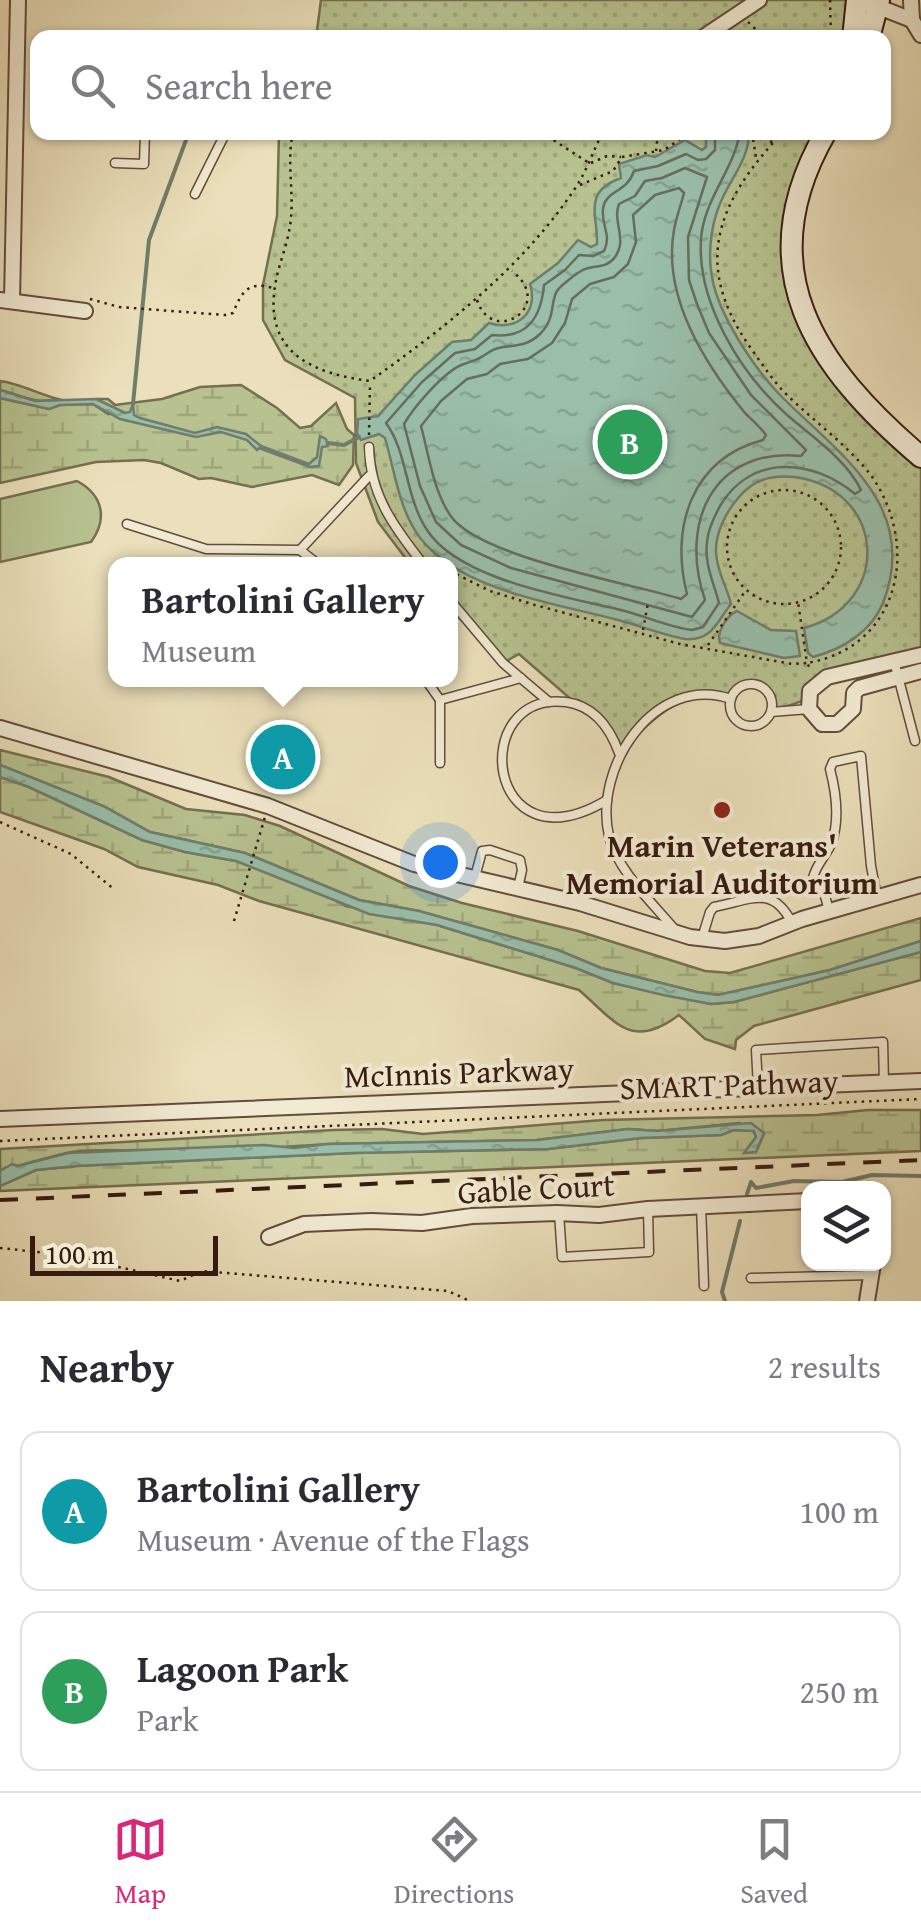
<!DOCTYPE html>
<html lang="en">
<head>
<meta charset="utf-8">
<style>
  :root { --surface:#fff; --page:#f2f2f3; --text:#2b2b33; --muted:#7c7c81; --line:#e1e1e2; --accent:#db2777 }
  body { margin:0; font-family:"Gentium Book Plus",serif; background:var(--page); color:var(--text) }
  .controls { position:absolute; right:30px; bottom:30px; display:grid; overflow:hidden; border-radius:20px; box-shadow:0 2px 8px #0004 }
  .controls button { width:90px; height:90px; display:grid; place-items:center; padding:0; border:0; border-bottom:2px solid var(--line); background:var(--surface); color:var(--text); font:50px sans-serif }
  .scale { position:absolute; left:30px; bottom:25px; width:188px; box-sizing:border-box; padding-left:10px; border:5px solid #361b10; border-top:0; font-size:28px; line-height:35px; white-space:nowrap; color:#361b10; -webkit-text-stroke:8px #f2ebd3; paint-order:stroke }
  .you { position:absolute; left:440px; top:862px; width:35px; height:35px; margin:-25px; border:8px solid #fff; border-radius:50%; background:#1a73e8; box-shadow:0 0 0 15px #1a73e833 }
  .badge { display:grid; place-items:center; width:65px; height:65px; border-radius:50%; background:var(--accent); color:#fff; font-size:32px; font-weight:700 }
  .pin { position:absolute; translate:-50% -50%; border:5px solid #fff; box-shadow:0 2px 10px #0006 }
  .popup { position:absolute; left:108px; top:557px; width:350px; height:130px; box-sizing:border-box; display:grid; place-content:center; border-radius:20px; background:var(--surface); filter:drop-shadow(0 2px 8px #0005); font-size:32px; white-space:nowrap; color:var(--muted) }
  .popup b { font-size:38px; color:var(--text) }
  .popup::after { content:''; position:absolute; left:50%; top:100%; margin-left:-20px; border:20px solid transparent; border-top-color:var(--surface) }
  .list { margin:0; padding:0; list-style:none }
  h2 { display:flex; justify-content:space-between; align-items:center; height:130px; margin:0; padding:0 40px; font-size:42px }
  h2 small { font-size:32px; font-weight:400; color:var(--muted) }
  .list li { display:grid; grid-template-columns:65px 1fr auto; gap:30px; align-items:center; box-sizing:border-box; height:160px; margin:0 20px 20px; padding:0 20px; border:2px solid var(--line); border-radius:20px }
  .list b { display:block; font-size:38px; white-space:nowrap }
  .list p { margin:0; font-size:32px; white-space:nowrap; color:var(--muted) }
  .list em { font-size:32px; font-style:normal; color:var(--muted) }
  .icon { flex:none; width:55px; height:55px; fill:none; stroke:currentColor; stroke-width:2; stroke-linecap:round; stroke-linejoin:round }
  .map { position:relative; flex:none; width:921px; height:1301px; overflow:hidden }
  .search { position:absolute; background:var(--surface); box-shadow:0 2px 8px #0004; left:30px; right:30px; top:30px; height:110px; display:flex; align-items:center; gap:25px; box-sizing:border-box; padding:0 35px; border-radius:20px; color:var(--muted); font-size:38px }
  .sheet { height:490px; background:var(--surface) }
  nav { display:flex; justify-content:space-around; align-items:center; box-sizing:border-box; height:140px; border-top:2px solid var(--line); background:var(--surface); font-size:28px; color:var(--muted) }
  nav a { display:grid; justify-items:center; gap:5px }
  nav .on { color:var(--accent) }
  .map>svg:first-child { display:block }
  .green { fill:url(#green-dots); stroke:#766e50; stroke-width:2.5 }
  .wetland { fill:url(#wetland-marsh); stroke:#766e50; stroke-width:2.5 }
  .pitch { fill:#b7c290; stroke:#766e50; stroke-width:2.5 }
  .water { fill:url(#water-ripples); stroke:#717d6c; stroke-width:2.5 }
  .lines { fill:none; stroke-linecap:round; stroke-linejoin:round }
  .shore { stroke:#686c5d; stroke-width:2.5 }
  .stream { stroke:#717d6c; stroke-width:4 }
  .lane-casing { stroke:#634c3b; stroke-width:11 }
  .street-casing { stroke:#634c3b; stroke-width:18 }
  .secondary-casing { stroke:#361b10; stroke-width:24 }
  .path { stroke:#361b10; stroke-width:2.5; stroke-dasharray:2.5 5; stroke-linecap:butt }
  .lane { stroke:#f2ebd3; stroke-width:8 }
  .street { stroke:#f2ebd3; stroke-width:14 }
  .secondary { stroke:#f2ebd3; stroke-width:20 }
  .rail { stroke:#361b10; stroke-width:4; stroke-dasharray:18 18; stroke-linecap:butt }
  .poi-dot { fill:#8f2418; stroke:#f2ebd3; stroke-width:4 }
  .labels { text-anchor:middle; dominant-baseline:central; stroke-width:8; stroke-linejoin:round; paint-order:stroke }
  .poi-label { font-size:32px; font-weight:bold; fill:#361b10; stroke:#f2ebd3 }
  .street-label { font-size:32px; fill:#361b10; stroke:#f2ebd3 }
</style>
</head>
<body>
<div class="map">
<svg width="921" height="1301" viewBox="0 0 921 1301">
  <defs>
    <pattern id="green-dots" width="8" height="8" patternUnits="userSpaceOnUse" patternTransform="scale(2.5)"><rect width="8" height="8" fill="#b7c290"/><path d="M2 2h.1M6 6h.1" fill="none" stroke="#9ea67b" stroke-width="1.8" stroke-linecap="round"/></pattern>
    <pattern id="wetland-marsh" width="20" height="14" patternUnits="userSpaceOnUse" patternTransform="scale(2.5)"><rect width="20" height="14" fill="#b7c290"/><path d="M1 5h8M5 5V1M11 12h8M15 12V8" fill="none" stroke="#9ea67b"/></pattern>
    <pattern id="water-ripples" width="26" height="14" patternUnits="userSpaceOnUse" patternTransform="scale(2.5)"><rect width="26" height="14" fill="#99beaa"/><path d="M2 4q2-2 4 0t4 0M15 11q2-2 4 0t4 0" fill="none" stroke="#84a391"/></pattern>
  </defs>
  <rect width="100%" height="100%" fill="#ebe0bb"/>
  <filter id="stains"><feTurbulence type="fractalNoise" baseFrequency=".002" numOctaves="4"/><feColorMatrix values="0 0 0 0 .2 0 0 0 0 .09 0 0 0 0 .02 0 0 0 .5 -.17"/></filter>
  <radialGradient id="worn" r=".72"><stop offset=".6" stop-color="#630" stop-opacity="0"/><stop offset="1" stop-color="#630" stop-opacity=".3"/></radialGradient>
  <g class="green">
    <path d="M321,0H855L851,37L316,38Z"/>
    <path d="M279,133H826L791,221L812,329L921,457V655L827,677L805,700L771,712C773,684 745,675 731,699C683,683 649,723 619,754L611,734L519,654L503,663L451,609L450,564H410L378,522L356,463L355,398L285,360L263,320V285L277,216Z"/>
  </g>
  <g class="wetland">
    <path d="M0,381C18,383 39,394 58,399C36,405 20,395 0,390Z"/>
    <path d="M241,385L277,408L300,428L311,426L336,403L347,429L354,435L353,465L339,485L312,475L252,487L211,478L199,479L161,463L144,460L96,462L0,483V398L49,409L60,405L93,404L108,414L125,413L96,399H108L115,405L162,399L200,387Z"/>
    <path d="M0,750L109,777L186,809L245,815L280,826L409,886L462,903L578,931L705,971L730,973L921,918V941L830,970L718,995L697,992L601,968L558,950L419,911L359,900L245,853L150,832L105,807L0,765Z"/>
    <path d="M0,777L29,787L142,840L185,852L236,861L327,895L346,906L437,925L576,968L613,983L711,1004L734,1002L921,952V980L754,1026L736,1040L735,1049L705,1039L679,1015C631,1051 616,1022 579,990L259,901L218,885L138,867L104,849L0,812Z"/>
    <path d="M868,1110H921V1151L0,1191V1186L36,1170L76,1166L353,1153L548,1149L641,1138L721,1135L734,1130L754,1131L756,1137L745,1152H756L764,1134L739,1123L657,1131L628,1129L537,1140L328,1144C270,1148 210,1152 152,1151C126,1151 92,1148 67,1153C45,1158 22,1165 0,1171V1149L333,1130L382,1129L423,1134L603,1120L817,1115Z"/>
  </g>
  <path class="pitch" d="M77,481C103,495 108,519 91,542L0,562V499Z"/>
  <g class="water">
    <path d="M706,133H749C749,156 735,173 724,195C712,218 707,250 712,277C718,314 754,368 780,395C837,453 921,505 883,603C871,632 843,649 813,657L808,653L804,628C893,604 887,489 794,477C772,475 754,479 739,497C726,512 715,533 716,553C717,572 727,587 731,604C716,623 712,641 685,639C663,635 641,626 618,620C558,604 462,591 421,539C399,511 395,472 385,438L379,434L361,440L357,433L358,419L378,416L415,375L452,342L471,340L489,323C517,332 539,312 530,284L558,263L578,240L591,247L597,244C598,215 582,192 621,178L619,164L647,155L655,157L685,140L702,150L706,147Z"/>
    <path d="M0,390L35,401L96,399L125,413L130,412L133,404L134,415L140,418L195,433L217,427L246,434L261,446L309,464L317,457L320,436L326,439L328,446L322,447L319,466L310,467L259,448L257,450L247,440L221,432L196,437L120,419L93,404L60,405L49,409L0,398Z"/>
    <path d="M737,611L771,630L796,631L800,656L784,658L720,643C716,633 727,615 737,611Z"/>
    <path d="M0,765L103,806L150,832L245,853L359,900L419,911L558,950L601,968L697,992L718,995L830,970L921,941V952L734,1002L711,1004L663,995L613,983L576,968L437,925L369,914L236,861L185,852L142,840L29,787L0,777Z"/>
    <path d="M751,1123L764,1133L756,1152L744,1153L756,1137L754,1131L734,1130L721,1135L641,1138L548,1149L353,1153L76,1166L36,1170L0,1186V1171L12,1164L18,1166L68,1153L264,1145L294,1148L328,1144L537,1140L628,1129L657,1131Z"/>
  </g>
  <g class="lines">
    <g class="shore">
      <path d="M715,132V150L706,159L698,160L686,154L658,166L634,171C627,193 605,190 603,209C601,226 612,235 604,251L593,256L579,255L565,270L544,285C541,317 528,339 492,335L475,349L455,353L422,382L386,423C408,453 405,497 427,530C460,581 569,597 625,611C647,617 669,627 692,630L703,627L719,603C714,583 704,564 707,542C708,529 714,517 720,506C752,453 813,459 855,494L861,490C846,459 811,436 786,414C740,373 697,302 701,240C703,200 734,170 740,132"/>
      <path d="M685,168L707,177L688,237L689,280L697,304L709,333L751,395L806,450L801,456C712,447 679,524 705,600L692,617L511,568L461,545L436,522L420,486L404,424C414,407 445,370 464,364C480,358 477,360 491,351C505,342 522,352 541,333C556,317 550,302 557,291C560,286 576,274 581,271C592,264 606,270 615,257C628,239 612,222 619,204L635,196L645,181L662,178Z"/>
      <path d="M679,188L684,193C681,205 676,218 674,230C662,297 705,364 745,413C752,420 760,427 766,435L763,440C691,459 670,528 687,594L681,599C630,583 477,557 450,515C433,489 429,456 421,426L441,401L467,379L487,374L500,364L528,359L552,343L565,323L572,299L590,284L614,277L628,264L636,242L633,215L655,195Z"/>
    </g>
    <g class="stream">
      <path d="M133,404L149,240L189,132"/>
      <path d="M328,443L344,445L359,437"/>
      <path d="M747,1194L751,1182L756,1188L794,1181L842,1182L872,1175L921,1176"/>
      <path d="M725,1301L722,1292L740,1221"/>
    </g>
    <g class="lane-casing">
      <g id="lane">
        <path d="M115,163L144,164L145,132"/>
        <path d="M195,194L226,132"/>
        <path d="M369,447C370,495 394,527 423,564"/>
        <path d="M127,524L206,549L300,550L318,564"/>
        <path d="M300,550L369,476"/>
        <path d="M450,600L503,663L549,702"/>
        <path d="M894,661L915,741"/>
        <path d="M426,680L440,700L521,678"/>
        <circle cx="751" cy="705" r="21"/>
        <path d="M440,700V763"/>
        <path d="M771,712L809,709"/>
        <path d="M607,800C485,873 467,690 566,702C595,706 610,728 619,753"/>
        <path d="M475,877L482,851L490,850L520,860L522,870L518,888"/>
        <path d="M829,911L824,892L813,878C816,864 827,855 832,842C840,818 836,792 830,769L833,762L861,756L871,866L877,897"/>
        <path d="M676,931C653,903 618,872 609,836C593,768 654,673 731,699"/>
        <path d="M702,938L710,912L714,907C751,900 772,884 792,923"/>
        <path d="M758,1087L756,1050L883,1042L884,1083"/>
        <path d="M701,1206L704,1286"/>
        <path d="M559,1213L562,1257L649,1252L648,1209"/>
        <path d="M751,1278L871,1275"/>
      </g>
    </g>
    <g class="street-casing">
      <g id="street">
        <path d="M911,0L912,20L921,35"/>
        <path d="M871,4L912,20"/>
        <path d="M702,38L759,0"/>
        <path d="M0,300L85,311"/>
        <path d="M12,301L18,0"/>
        <path d="M921,655L827,677L810,691L809,709L822,724H837L853,709L854,693L859,688L921,671"/>
        <path d="M0,728L268,806L414,864L580,903L690,937L725,941L759,936L802,919L921,885"/>
        <path d="M0,1119L921,1081"/>
        <path d="M269,1237L304,1224L371,1221L422,1223L472,1216L557,1213L599,1215L648,1209L808,1201"/>
        <path d="M867,1301L873,1264"/>
      </g>
    </g>
    <g class="secondary-casing">
      <g id="secondary">
        <path d="M853,38L857,0"/>
        <path d="M869,38L879,0"/>
        <path d="M826,132C747,268 814,366 921,457"/>
      </g>
    </g>
    <g class="path">
      <path d="M830,0L831,38"/>
      <path d="M748,22L765,38"/>
      <path d="M293,132C286,163 295,194 290,226C287,246 278,266 275,286C264,354 315,374 370,381C447,326 523,267 576,187C587,170 593,151 603,132"/>
      <path d="M541,132L589,163"/>
      <path d="M752,132L756,158"/>
      <path d="M783,132C718,201 691,263 750,347C762,364 773,381 787,395C815,422 846,444 870,474C921,544 901,647 807,663L811,670"/>
      <path d="M771,143L772,132"/>
      <path d="M656,151L658,132"/>
      <path d="M591,163L607,156L621,157"/>
      <path d="M580,185L613,171L622,157L664,150L691,132"/>
      <path d="M90,299L119,307L225,315L233,313C242,291 248,281 273,288"/>
      <path d="M477,300C492,347 557,306 512,271"/>
      <path d="M369,435L370,383"/>
      <circle cx="784" cy="547" r="57"/>
      <path d="M432,560L439,564"/>
      <path d="M450,571L490,591L535,605L680,644L792,664L807,663L798,602"/>
      <path d="M643,630L648,603"/>
      <path d="M708,645L746,590"/>
      <path d="M0,822L71,854L115,890"/>
      <path d="M234,921L265,817"/>
      <path d="M0,1141L921,1099"/>
      <path d="M0,1248L66,1255L180,1281L202,1271L448,1291L470,1301"/>
    </g>
    <use href="#lane" class="lane"/>
    <use href="#street" class="street"/>
    <use href="#secondary" class="secondary"/>
    <path class="rail" d="M0,1200L921,1160"/>
  </g>
  <circle class="poi-dot" cx="722" cy="810" r="10"/>
  <g class="labels">
    <g class="poi-label">
      <text x="722" y="845">Marin Veterans'<tspan x="722" dy="37">Memorial Auditorium</tspan></text>
    </g>
    <g class="street-label">
      <text transform="translate(459 1072) rotate(-2)">McInnis Parkway</text>
      <text transform="translate(729 1084) rotate(-2)">SMART Pathway</text>
      <text transform="translate(536 1188) rotate(-3)">Gable Court</text>
    </g>
  </g>
  <rect width="100%" height="100%" filter="url(#stains)"/>
  <rect width="100%" height="100%" fill="url(#worn)"/>
</svg>
<div class="controls">
<button><svg class="icon" aria-label="layers" viewBox="0 0 24 24"><path d="M12 4l9 5-9 5-9-5zM3 14l9 5 9-5"/></svg></button>
</div>
<div class="scale">100 m</div>
<div class="you"></div>
<div class="pin badge" style="left:283px;top:757px;background:#0f9aa8">A</div>
<div class="popup"><b>Bartolini Gallery</b>Museum</div>
<div class="pin badge" style="left:630px;top:442px;background:#2e9e5b">B</div>
<div class="search"><svg class="icon" aria-label="search" viewBox="0 0 24 24"><circle cx="10" cy="10" r="6"/><path d="M15 15l6 6"/></svg>Search here</div>
</div>
<section class="sheet">
<h2>Nearby<small>2 results</small></h2>
<ul class="list">
<li><span class="badge" style="background:#0f9aa8">A</span><div><b>Bartolini Gallery</b><p>Museum · Avenue of the Flags</p></div><em>100 m</em></li>
<li><span class="badge" style="background:#2e9e5b">B</span><div><b>Lagoon Park</b><p>Park</p></div><em>250 m</em></li>
</ul>
</section>
<nav>
<a class="on"><svg class="icon" aria-label="map" viewBox="0 0 24 24"><path d="M3 6l6-2 6 2 6-2v14l-6 2-6-2-6 2zM9 4v14M15 6v14"/></svg>Map</a>
<a><svg class="icon" aria-label="directions" viewBox="0 0 24 24"><path d="M12 3l9 9-9 9-9-9zM9 14v-3h6M13 9l2 2-2 2"/></svg>Directions</a>
<a><svg class="icon" aria-label="saved" viewBox="0 0 24 24"><path d="M7 4h10v16l-5-4-5 4z"/></svg>Saved</a>
</nav>
</body>
</html>
